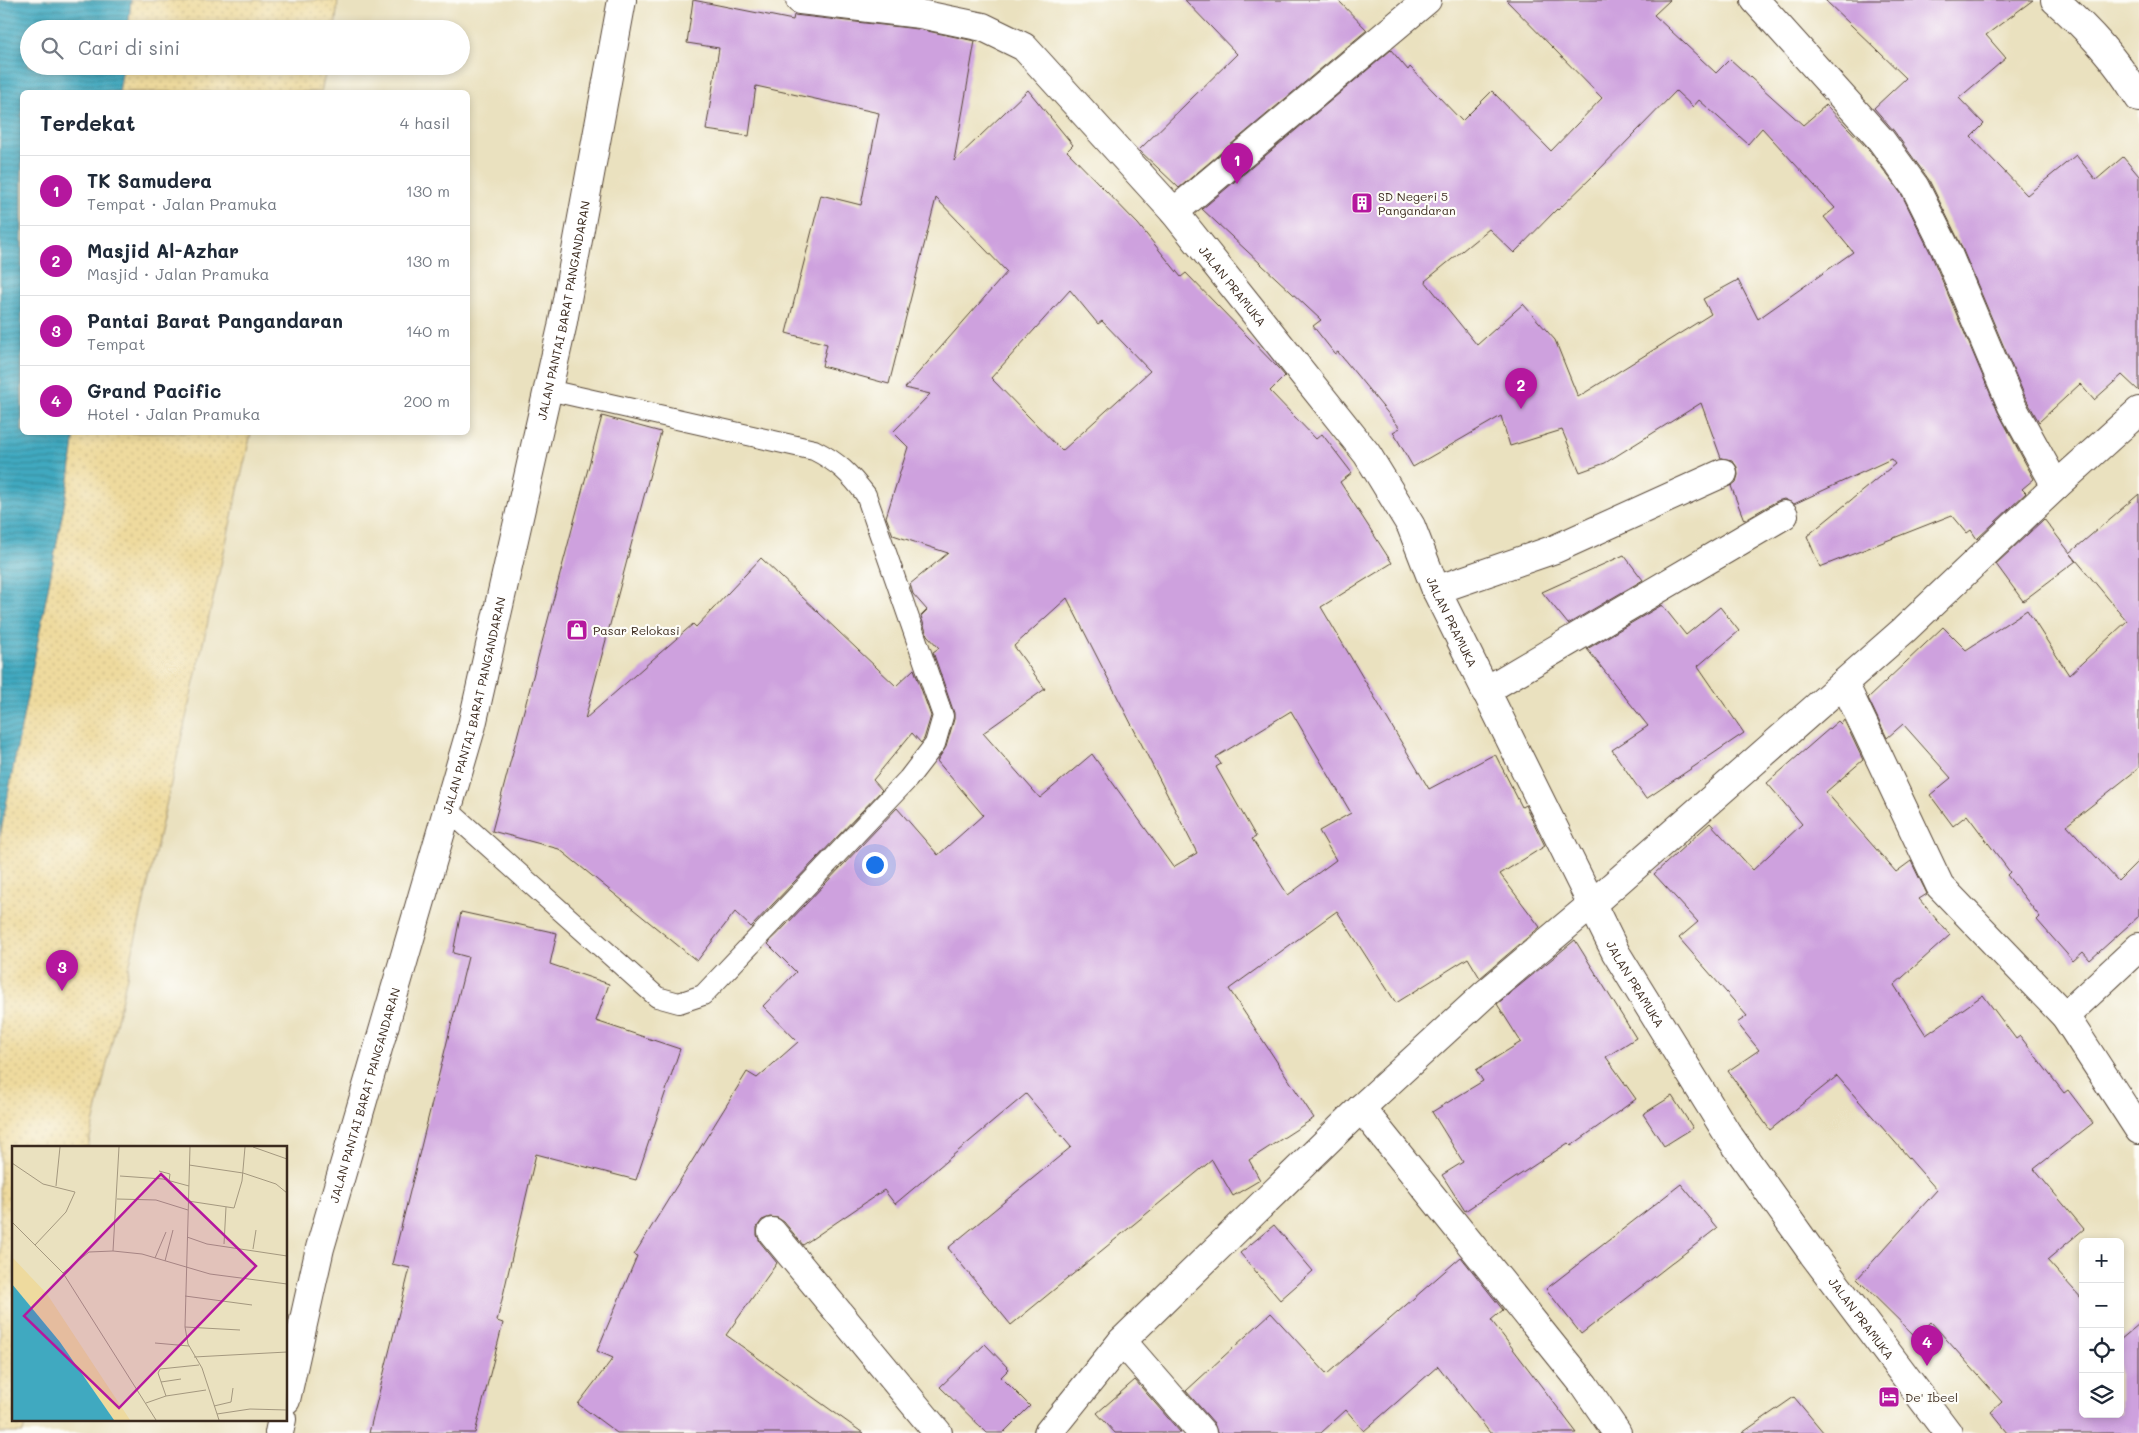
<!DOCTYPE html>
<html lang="id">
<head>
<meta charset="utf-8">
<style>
  :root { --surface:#fff; --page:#f2f2f3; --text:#1f2937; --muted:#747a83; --line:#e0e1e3; --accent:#b5179e }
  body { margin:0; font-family:Mali,sans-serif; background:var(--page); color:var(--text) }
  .controls { position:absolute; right:15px; bottom:15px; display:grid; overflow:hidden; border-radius:8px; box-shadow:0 2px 8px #0003 }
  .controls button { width:45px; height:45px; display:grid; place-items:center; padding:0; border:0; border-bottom:1px solid var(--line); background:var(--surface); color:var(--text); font:25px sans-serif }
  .you { position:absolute; left:874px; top:864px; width:18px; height:18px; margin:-12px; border:4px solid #fff; border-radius:50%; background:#1a73e8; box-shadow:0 0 0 8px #1a73e833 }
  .badge { display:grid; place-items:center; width:32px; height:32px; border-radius:50%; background:var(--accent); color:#fff; font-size:16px; font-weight:700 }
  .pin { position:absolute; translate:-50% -41px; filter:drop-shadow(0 1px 2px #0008) }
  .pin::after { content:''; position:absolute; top:26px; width:18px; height:15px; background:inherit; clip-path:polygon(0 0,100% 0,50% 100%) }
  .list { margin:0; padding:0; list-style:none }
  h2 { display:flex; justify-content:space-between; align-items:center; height:65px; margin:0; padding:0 20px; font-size:21px }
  h2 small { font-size:16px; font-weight:400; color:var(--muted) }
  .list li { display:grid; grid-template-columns:32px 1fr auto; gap:15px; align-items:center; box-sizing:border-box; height:70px; padding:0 20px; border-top:1px solid var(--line) }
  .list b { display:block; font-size:19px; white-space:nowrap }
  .list p { margin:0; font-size:16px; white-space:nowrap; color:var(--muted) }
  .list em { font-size:16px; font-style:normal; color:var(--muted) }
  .icon { flex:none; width:28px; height:28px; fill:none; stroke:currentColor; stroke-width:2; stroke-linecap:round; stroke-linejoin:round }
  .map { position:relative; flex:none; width:2139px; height:1433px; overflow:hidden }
  .search { position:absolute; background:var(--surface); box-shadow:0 2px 8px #0003; left:20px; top:20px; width:450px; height:55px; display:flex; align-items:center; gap:12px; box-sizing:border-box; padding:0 18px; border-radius:28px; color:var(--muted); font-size:19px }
  .panel { position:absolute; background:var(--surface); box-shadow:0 2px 8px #0003; left:20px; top:90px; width:450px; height:345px; border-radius:8px }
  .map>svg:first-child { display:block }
  .sand { fill:url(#sand-dots); stroke:#94825e }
  .water { fill:url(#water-rules); stroke:#3e6a6f }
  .building { fill:#cea1de; fill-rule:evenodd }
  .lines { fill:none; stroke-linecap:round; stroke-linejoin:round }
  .service-casing { stroke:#554536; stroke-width:22 }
  .minor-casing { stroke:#554536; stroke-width:30 }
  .tertiary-casing { stroke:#554536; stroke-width:30 }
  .service { stroke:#fff; stroke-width:20 }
  .minor { stroke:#fff; stroke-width:28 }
  .tertiary { stroke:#fff; stroke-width:28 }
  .labels { text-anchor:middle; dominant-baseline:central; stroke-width:4.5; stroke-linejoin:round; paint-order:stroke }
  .poi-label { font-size:12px; fill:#3b2a1e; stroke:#fdfcf7; text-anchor:start }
  .street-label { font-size:12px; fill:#3b2a1e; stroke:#fdfcf7 }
  .inset-road { fill:none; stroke:#a4987f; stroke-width:1 }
  .view { fill:#b5179e; fill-opacity:0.15; stroke:#b5179e; stroke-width:2.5 }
  .inset-edge { fill:none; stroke:#3b2a1e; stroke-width:2.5 }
</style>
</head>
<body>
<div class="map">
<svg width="2139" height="1433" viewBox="0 0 2139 1433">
  <defs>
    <pattern id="sand-dots" width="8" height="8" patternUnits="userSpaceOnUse" patternTransform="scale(1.25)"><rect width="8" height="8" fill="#eeda9e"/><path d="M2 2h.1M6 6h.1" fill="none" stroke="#cdbb88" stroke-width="1.8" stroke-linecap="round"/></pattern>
    <pattern id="water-rules" width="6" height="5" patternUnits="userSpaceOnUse" patternTransform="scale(1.25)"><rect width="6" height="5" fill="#40a9c0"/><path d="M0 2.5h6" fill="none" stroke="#378a9b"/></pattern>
  </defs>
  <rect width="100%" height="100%" fill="#fdfcf7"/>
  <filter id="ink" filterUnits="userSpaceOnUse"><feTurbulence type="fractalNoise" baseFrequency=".02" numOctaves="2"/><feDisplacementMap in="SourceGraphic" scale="10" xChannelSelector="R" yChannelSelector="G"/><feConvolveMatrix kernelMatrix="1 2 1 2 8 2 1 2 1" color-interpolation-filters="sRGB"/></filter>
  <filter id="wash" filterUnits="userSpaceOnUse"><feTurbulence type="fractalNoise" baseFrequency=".0096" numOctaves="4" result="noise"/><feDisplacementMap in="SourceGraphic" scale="20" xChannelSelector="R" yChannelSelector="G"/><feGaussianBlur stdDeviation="1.12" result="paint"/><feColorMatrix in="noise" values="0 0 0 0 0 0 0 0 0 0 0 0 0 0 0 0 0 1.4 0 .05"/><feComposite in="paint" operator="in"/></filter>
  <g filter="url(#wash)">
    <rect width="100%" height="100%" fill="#eae1bf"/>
    <g class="sand">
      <path d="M131,0H338L335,29H128Z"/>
      <path d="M123,66H327L321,92H119Z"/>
      <path d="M75,433H251L88,1147H14V1419H26L23,1433H0V836L69,480Z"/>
    </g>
    <path class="water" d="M0,0H131L128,29H29V66H123L119,92H22V432L75,433L69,480L0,836Z"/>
    <g id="blocks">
      <g class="building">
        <path d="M693,0L793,20L794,15L918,29L975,41L954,161L1028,90L1073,145L1067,151L1138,224L1181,277L1186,273L1279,369L1285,376L1270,391L1316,439L1322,434L1352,473L1340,482L1392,563L1321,607L1429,789L1495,754L1522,807L1525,805L1545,846L1500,874L1540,927L1480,978L1468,958L1396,1003L1337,911L1229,989L1314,1118L1249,1160L1260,1180L1233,1196L1212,1160L1011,1325L948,1248L1071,1147L1026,1094L895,1204L884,1190L803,1245L784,1222L778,1218L770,1217L762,1220L757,1227V1235L760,1242L777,1263L726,1335L863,1433H617L578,1404L613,1358L597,1351L637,1256L634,1255L747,1072L757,1078L798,1042L763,1006L796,972L768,944L897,808L938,855L983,815L937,761L946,747L954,719V713L933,652L939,648L927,635L921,616L927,610L913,594L910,584L948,553L893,535L886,517L908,447L893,432L930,394L905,388L1007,272L936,198L889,384L822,366L827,344L786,333L821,195L861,205L879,113L756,86L749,136L706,130L719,48L687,43ZM1070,290L1098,324L1102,321L1150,371L1062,451L991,378ZM1067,598L1197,853L1173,867L1092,754L1040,798L983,733L1045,689L1014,646ZM1291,711L1351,813L1319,831L1336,860L1288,895L1252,839L1256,837L1216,767L1221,764L1216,757Z"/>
        <path d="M1185,0H1338L1367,30L1179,188L1139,150L1237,54Z"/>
        <path d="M1506,0H1670L1654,15L1716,73L1730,59L1803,125L1826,105L1869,150L1902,195L1931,254L1998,412L2034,479L2022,489L2026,493L1977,539L1971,530L1967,533L1952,515L1820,567L1807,536L1895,464L1891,459L1794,504L1784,499L1777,501L1744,520L1731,486L1736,482L1738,475L1737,467L1732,460L1721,458L1701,403L1605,463L1580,472L1562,430L1510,446L1501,416L1413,467L1393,432L1400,428L1338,352L1335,354L1313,326L1321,320L1202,209L1391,50L1408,70L1410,67L1462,121L1492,91L1551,151L1602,98ZM1676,91L1693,107L1699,100L1748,144L1762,128L1835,208L1824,217L1853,252L1758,319L1738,280L1703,299L1711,314L1578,397L1555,340L1523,304L1477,345L1425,281L1489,229L1514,253L1557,209L1558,210L1594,175Z"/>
        <path d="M1825,0H2033L1986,35L2006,58L1959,98L1984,124L1971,137L2027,195L2076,155L2096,180L2123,157L2139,176V391L2122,375L2094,400L2080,384L2039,422L2026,399L1959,241L1929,180L1894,131L1874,108L1906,78Z"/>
        <path d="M602,416L661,432L585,719L693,624L696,627L761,558L896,686L914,669L931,716L924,739L921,743L912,733L873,780L882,790L751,927L735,912L697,961L559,849L492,831Z"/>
        <path d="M2139,494V768L2067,825L2118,881L2139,860V916L2090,960L2083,952L2073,961L2037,920L2040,917L2007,875L2010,872L1967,815L1953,826L1930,795L1951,778L1903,724L1887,738L1868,698L1943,627L1966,650L2027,610L2069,675L2127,621L2071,554L2076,561L2023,601L1996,564L2044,519L2070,553Z"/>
        <path d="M1624,555L1643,580L1568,624L1542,592Z"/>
        <path d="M1662,605L1686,635L1720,607L1739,631L1698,666L1744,733L1646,799L1612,750L1648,726L1587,649Z"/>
        <path d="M1844,720L1863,760L1826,792L1896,872L1911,861L1927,894L1919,899L1950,935L1894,985L1926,1035L1983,995L2016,1039L2020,1036L2064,1093L2068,1090L2093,1123L2034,1169L2084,1229L2047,1260L2083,1300V1414H2120V1340L2139,1324V1433H2008L1991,1412L2002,1402L1931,1322L1916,1337L1857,1279L1937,1190L1837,1076L1770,1130L1728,1071L1759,1050L1737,1023L1747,1016L1679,938L1698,922L1654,874L1710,823L1753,870L1802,824L1767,783L1838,721L1841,724Z"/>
        <path d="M461,912L557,933L550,964L609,984L596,1021L680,1049L636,1180L536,1154L497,1321L503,1323L475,1433H369L410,1268L392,1264L468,957L453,953Z"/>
        <path d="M1575,940L1636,1038L1606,1057L1636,1099L1571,1146L1568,1143L1465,1211L1442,1175L1463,1162L1432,1112L1483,1081L1476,1070L1521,1042L1497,1004Z"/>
        <path d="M1672,1096L1693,1128L1664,1146L1643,1114Z"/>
        <path d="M1681,1184L1717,1228L1581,1334L1546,1289Z"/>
        <path d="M1274,1225L1313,1271L1280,1300L1240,1253Z"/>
        <path d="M1461,1257L1503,1310L1491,1320L1577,1433H1490L1438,1366L1364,1431L1346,1410L1321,1433H1217L1214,1423L1186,1391L1271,1313L1327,1374Z"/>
        <path d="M985,1344L1009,1369L1001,1377L1030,1406L1003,1433H987L940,1387Z"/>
        <path d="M1135,1380L1181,1433H1115L1097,1413Z"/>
        <path d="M1794,1397L1824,1433H1742Z"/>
      </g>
    </g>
  </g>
  <g filter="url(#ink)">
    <use href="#blocks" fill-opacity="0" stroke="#554536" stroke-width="1"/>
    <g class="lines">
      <g class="service-casing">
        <path id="service" d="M447,809L657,997L679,1003L703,995L908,779L935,744L943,716L866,495C850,474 838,462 814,450L548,390"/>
      </g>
      <g class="minor-casing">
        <g id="minor">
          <path id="s1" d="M800,0L920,14L983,27L1024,47L1174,212L1367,454L1411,526L1436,590L1616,953L1727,1133L1813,1254L1948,1433"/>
          <path d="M1755,0L1881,140L1915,187L1945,247L2012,406L2056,486"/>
          <path d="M2055,0C2090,31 2115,58 2139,98"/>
          <path d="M1174,212L1427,0"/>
          <path d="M1436,590L1555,549L1723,473"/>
          <path d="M1844,683L1940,886L2065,1016L2139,1130"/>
          <path d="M1485,691L1784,515"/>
          <path d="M2065,1016L2139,947"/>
          <path d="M1361,1108L1584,1385L1617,1433"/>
          <path d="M772,1232L938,1433"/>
          <path d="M1122,1341L1202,1433"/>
          <path d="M1048,1433L1122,1341L1361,1108L1484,995L1591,905L1904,630L2056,486L2139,411"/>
        </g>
      </g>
      <g class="tertiary-casing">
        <g id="tertiary">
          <path id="s2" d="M286,1400L320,1248L472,725L562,327L622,0"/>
          <path d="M279,1433L282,1419"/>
        </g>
      </g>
      <use href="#service" class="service"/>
      <use href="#minor" class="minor"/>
      <use href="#tertiary" class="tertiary"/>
    </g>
  </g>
  <defs>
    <g id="building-square" transform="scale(1.125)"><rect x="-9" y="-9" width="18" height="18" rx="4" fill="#b5179e" stroke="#fdfcf7"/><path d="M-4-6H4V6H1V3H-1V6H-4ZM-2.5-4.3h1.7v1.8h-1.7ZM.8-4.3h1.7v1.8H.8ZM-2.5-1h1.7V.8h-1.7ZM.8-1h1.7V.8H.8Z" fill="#fff"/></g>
    <g id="shop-square" transform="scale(1.125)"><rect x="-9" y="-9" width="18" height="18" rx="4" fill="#b5179e" stroke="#fdfcf7"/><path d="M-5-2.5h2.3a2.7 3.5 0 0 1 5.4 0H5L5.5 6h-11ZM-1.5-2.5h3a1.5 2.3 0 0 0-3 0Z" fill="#fff"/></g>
    <g id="hotel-square" transform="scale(1.125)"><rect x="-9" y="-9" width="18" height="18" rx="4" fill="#b5179e" stroke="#fdfcf7"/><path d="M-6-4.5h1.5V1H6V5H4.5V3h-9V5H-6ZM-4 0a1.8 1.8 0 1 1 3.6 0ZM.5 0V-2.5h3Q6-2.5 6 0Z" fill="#fff"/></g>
  </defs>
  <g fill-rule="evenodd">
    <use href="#building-square" x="1362" y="203"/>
    <use href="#shop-square" x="577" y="630"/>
    <use href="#hotel-square" x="1889" y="1397"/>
  </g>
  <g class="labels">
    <g class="poi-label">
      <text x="1378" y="196">SD Negeri 5<tspan x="1378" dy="14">Pangandaran</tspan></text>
      <text x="593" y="630">Pasar Relokasi</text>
      <text x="1905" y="1397">De' Ibeel</text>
    </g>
    <g class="street-label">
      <text stroke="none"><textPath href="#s1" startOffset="548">JALAN PRAMUKA</textPath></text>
      <text stroke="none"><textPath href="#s2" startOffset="1125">JALAN PANTAI BARAT PANGANDARAN</textPath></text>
      <text stroke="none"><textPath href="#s1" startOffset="952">JALAN PRAMUKA</textPath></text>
      <text stroke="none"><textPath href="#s2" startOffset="720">JALAN PANTAI BARAT PANGANDARAN</textPath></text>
      <text stroke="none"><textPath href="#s1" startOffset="1358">JALAN PRAMUKA</textPath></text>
      <text stroke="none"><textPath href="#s2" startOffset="315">JALAN PANTAI BARAT PANGANDARAN</textPath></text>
      <text stroke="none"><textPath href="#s1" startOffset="1762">JALAN PRAMUKA</textPath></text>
    </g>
  </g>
  <g transform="translate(12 1146)">
    <rect width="275" height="275" fill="#eae1bf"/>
    <path d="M0,111L35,148L118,274H102L48,196L0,138Z" fill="#eeda9e"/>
    <path d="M0,138L48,196L102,274H0Z" fill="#40a9c0"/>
    <path class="inset-road" d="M178,1L173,181L176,198L190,222L207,274M241,1L275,13M0,17L31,38L63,46L54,66L23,99M177,19L231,27L264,38L275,47M147,25L158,28L157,35M108,30L151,33L177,40M44,40L48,1M105,53L144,54L176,64M176,55L222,62L230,35L233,1M0,76L51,127L144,274M175,91L195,98L275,110M212,98L214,61M241,103L244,84M101,105L107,1M143,112L154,86M153,115L161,84M51,127L77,106L101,105L130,108L198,128L275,138M173,150L240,159M173,181L228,184M143,197L177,200M182,211L275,206M149,236L169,233M154,250L146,227L148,223L187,219M134,257L154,250L194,244M202,260L219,256L221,242M205,268L238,263L275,264M274,274L275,216"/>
    <path class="view" d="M149,28L244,120L107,262L12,170Z"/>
    <rect width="275" height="275" class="inset-edge"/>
  </g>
</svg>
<div class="controls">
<button>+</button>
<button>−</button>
<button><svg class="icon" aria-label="locate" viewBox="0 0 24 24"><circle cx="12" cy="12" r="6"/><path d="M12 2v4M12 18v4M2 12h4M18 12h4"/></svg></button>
<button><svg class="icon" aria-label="layers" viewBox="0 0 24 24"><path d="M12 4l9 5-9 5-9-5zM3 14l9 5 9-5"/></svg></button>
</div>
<div class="you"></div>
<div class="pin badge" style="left:1237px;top:184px">1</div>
<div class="pin badge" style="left:1521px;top:409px">2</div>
<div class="pin badge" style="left:62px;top:991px">3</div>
<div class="pin badge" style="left:1927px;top:1366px">4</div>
<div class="search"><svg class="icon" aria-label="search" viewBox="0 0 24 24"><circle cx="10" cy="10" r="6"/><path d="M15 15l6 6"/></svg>Cari di sini</div>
<section class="panel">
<h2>Terdekat<small>4 hasil</small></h2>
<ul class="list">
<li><span class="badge">1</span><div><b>TK Samudera</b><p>Tempat · Jalan Pramuka</p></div><em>130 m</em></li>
<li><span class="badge">2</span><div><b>Masjid Al-Azhar</b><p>Masjid · Jalan Pramuka</p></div><em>130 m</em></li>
<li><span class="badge">3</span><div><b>Pantai Barat Pangandaran</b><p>Tempat</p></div><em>140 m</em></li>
<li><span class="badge">4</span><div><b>Grand Pacific</b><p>Hotel · Jalan Pramuka</p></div><em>200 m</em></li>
</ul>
</section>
</div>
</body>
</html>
